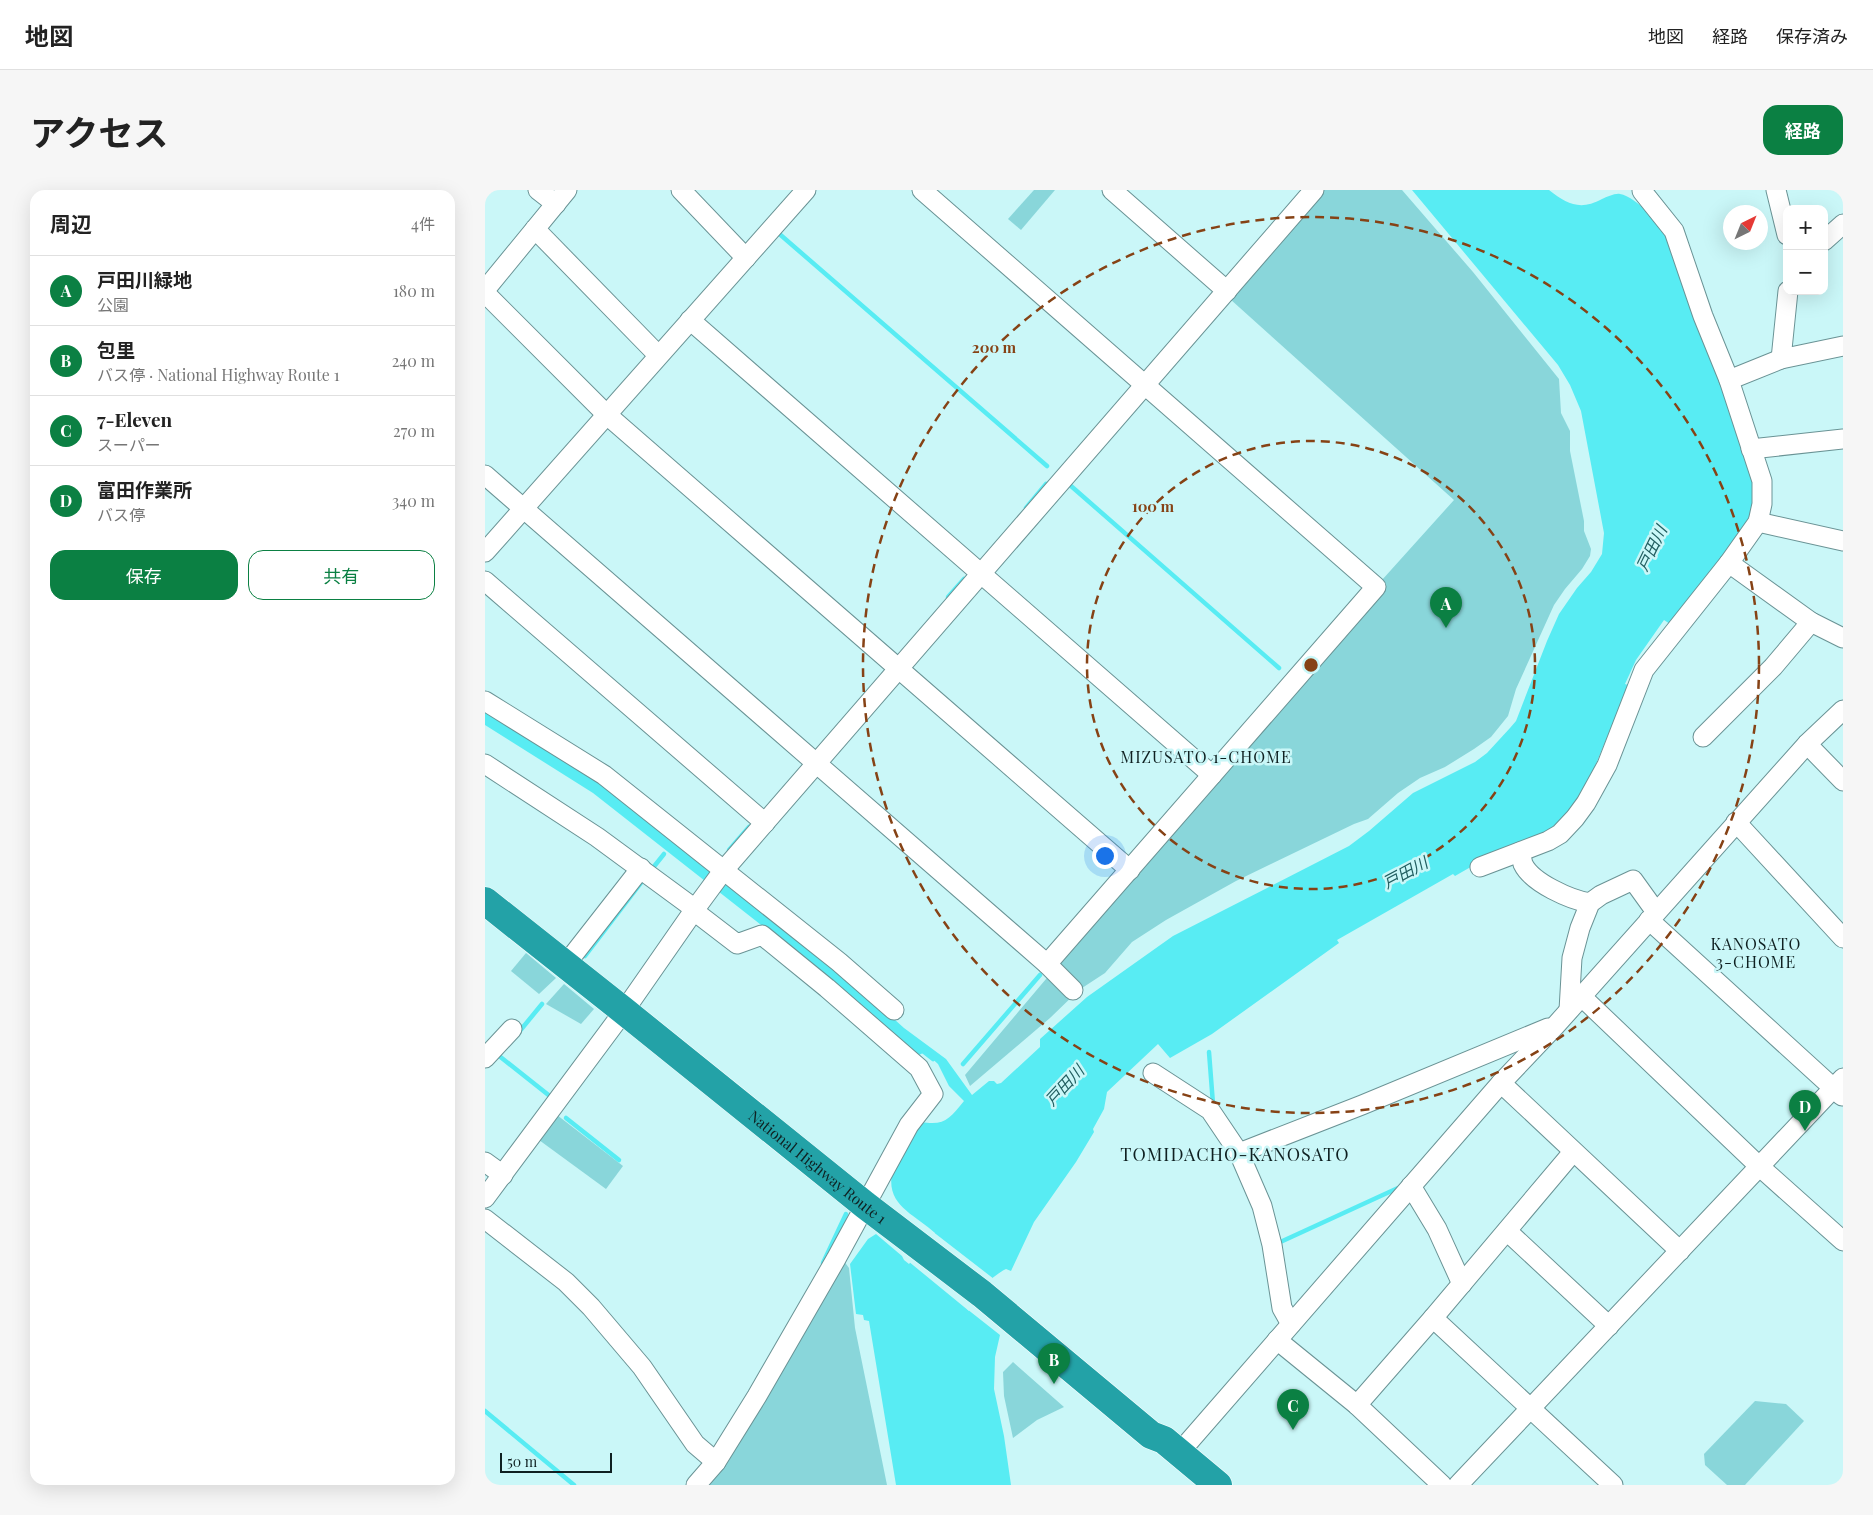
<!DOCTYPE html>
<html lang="ja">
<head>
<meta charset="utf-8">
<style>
  :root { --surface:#fff; --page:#f6f6f6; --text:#222; --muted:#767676; --line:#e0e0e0; --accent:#0b8043 }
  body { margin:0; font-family:"Playfair Display","Noto Sans JP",serif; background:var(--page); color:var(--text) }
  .controls { position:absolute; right:15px; top:15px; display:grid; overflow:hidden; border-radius:10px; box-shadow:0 5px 20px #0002 }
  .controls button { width:45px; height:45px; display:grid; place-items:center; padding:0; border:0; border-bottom:1px solid var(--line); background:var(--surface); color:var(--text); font:25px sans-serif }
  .compass { position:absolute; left:1238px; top:15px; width:45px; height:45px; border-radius:50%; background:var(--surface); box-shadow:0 5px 20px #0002; rotate:43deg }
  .scale { position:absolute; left:15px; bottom:12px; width:112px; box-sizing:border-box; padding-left:5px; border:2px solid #0f2021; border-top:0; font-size:14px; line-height:18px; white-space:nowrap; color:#0f2021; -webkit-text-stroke:4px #caf7f8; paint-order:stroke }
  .you { position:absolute; left:619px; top:665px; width:18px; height:18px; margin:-12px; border:4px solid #fff; border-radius:50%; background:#1a73e8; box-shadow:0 0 0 8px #1a73e833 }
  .badge { display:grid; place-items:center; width:32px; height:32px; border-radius:50%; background:var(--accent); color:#fff; font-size:16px; font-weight:700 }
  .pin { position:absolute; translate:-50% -41px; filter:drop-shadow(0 1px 2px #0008) }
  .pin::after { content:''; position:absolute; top:26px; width:18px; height:15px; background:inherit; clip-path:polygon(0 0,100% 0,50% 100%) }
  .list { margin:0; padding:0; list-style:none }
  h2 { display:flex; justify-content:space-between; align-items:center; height:65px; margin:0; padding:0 20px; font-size:21px }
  h2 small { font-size:16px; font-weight:400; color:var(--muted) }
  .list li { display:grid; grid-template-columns:32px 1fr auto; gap:15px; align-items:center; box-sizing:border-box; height:70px; padding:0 20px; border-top:1px solid var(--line) }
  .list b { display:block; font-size:19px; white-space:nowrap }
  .list p { margin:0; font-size:16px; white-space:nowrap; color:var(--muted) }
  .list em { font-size:16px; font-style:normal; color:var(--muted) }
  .actions { display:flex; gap:10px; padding:15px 20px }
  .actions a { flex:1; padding:11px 0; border:1px solid var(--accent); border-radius:15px; text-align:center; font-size:18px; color:var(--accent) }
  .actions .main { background:var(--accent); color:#fff }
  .map { position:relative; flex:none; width:1358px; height:1295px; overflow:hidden; border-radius:15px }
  header { display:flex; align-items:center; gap:30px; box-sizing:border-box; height:70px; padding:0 25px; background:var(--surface); border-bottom:1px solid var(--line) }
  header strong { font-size:24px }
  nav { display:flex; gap:28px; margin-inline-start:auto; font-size:18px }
  .intro { display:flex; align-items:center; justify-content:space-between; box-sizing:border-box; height:120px; padding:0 30px }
  h1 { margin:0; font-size:35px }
  .button { padding:12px 22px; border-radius:15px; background:var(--accent); color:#fff; font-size:18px; font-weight:700 }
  main { display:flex; gap:30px; padding:0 30px }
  aside { flex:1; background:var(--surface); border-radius:15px; box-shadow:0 5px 20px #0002 }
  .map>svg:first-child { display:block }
  .green { fill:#89d6da }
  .water { fill:#58ecf3 }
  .pier { fill:#caf7f8 }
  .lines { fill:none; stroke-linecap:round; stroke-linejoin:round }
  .stream { stroke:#58ecf3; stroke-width:4.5 }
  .minor-casing { stroke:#6a9395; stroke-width:21 }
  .highway-casing { stroke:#fff; stroke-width:29 }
  .minor { stroke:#fff; stroke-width:19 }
  .highway { stroke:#23a2a7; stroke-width:28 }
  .ring { fill:none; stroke:#864215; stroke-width:2.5; stroke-dasharray:9 6 }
  .labels { text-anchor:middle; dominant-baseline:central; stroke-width:5; stroke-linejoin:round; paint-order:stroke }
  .street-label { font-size:15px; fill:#0f2021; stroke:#caf7f8 }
  .water-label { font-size:16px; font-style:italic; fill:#215e60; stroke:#caf7f8 }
  .neighbourhood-label { font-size:16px; letter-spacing:1px; fill:#0f2021; stroke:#caf7f8 }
  .quarter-label { font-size:18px; letter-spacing:1px; fill:#0f2021; stroke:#caf7f8 }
  .centre { fill:#864215; stroke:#caf7f8; stroke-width:2.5 }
  .ring-label { font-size:15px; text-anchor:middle; font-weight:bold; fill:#864215; stroke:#caf7f8; stroke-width:5; stroke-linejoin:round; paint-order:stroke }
</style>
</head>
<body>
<header>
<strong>地図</strong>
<nav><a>地図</a><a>経路</a><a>保存済み</a></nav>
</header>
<div class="intro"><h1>アクセス</h1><a class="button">経路</a></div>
<main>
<aside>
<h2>周辺<small>4件</small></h2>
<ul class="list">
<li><span class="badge">A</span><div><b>戸田川緑地</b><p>公園</p></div><em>180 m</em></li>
<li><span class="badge">B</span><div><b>包里</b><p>バス停 · National Highway Route 1</p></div><em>240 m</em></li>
<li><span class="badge">C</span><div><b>7-Eleven</b><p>スーパー</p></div><em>270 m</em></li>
<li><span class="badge">D</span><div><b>富田作業所</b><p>バス停</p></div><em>340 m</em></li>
</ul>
<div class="actions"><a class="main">保存</a><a>共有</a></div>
</aside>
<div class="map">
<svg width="1358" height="1295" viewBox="0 0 1358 1295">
  <rect width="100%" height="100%" fill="#caf7f8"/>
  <g class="green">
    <path d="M549,0H570L536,40L523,29Z"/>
    <path d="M838,0H917L988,82L1074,189L1076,223L1085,241V261L1099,331V341L1106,359L1105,366L1097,379L1080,399L1069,415L1031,499L1023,526L1006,547L989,559L960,577L935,588L913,603L883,629L869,634L751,691L681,730L647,752L620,783L594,800L565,828L485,896L480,885L572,776L901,394L897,390L969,310L745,109Z"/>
    <path d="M41,763L71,788L54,804L26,781Z"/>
    <path d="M79,794L109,819L96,834L61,814Z"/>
    <path d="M72,925L138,976L121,999L54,950Z"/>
    <path d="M356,1067L364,1078L370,1138L402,1295H223L244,1270Z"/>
    <path d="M528,1172L579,1217L552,1230L528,1248L519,1206L518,1182Z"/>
    <path d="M1270,1211L1301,1214L1319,1231L1260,1295H1242L1220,1275L1219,1264Z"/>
  </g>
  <path class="water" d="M927,0H1064C1082,14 1095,21 1117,9C1122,7 1130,3 1135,4C1152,7 1174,34 1185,47L1270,294L1266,334L1185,434L1179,430L1151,470L1140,494L1146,496L1135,516L1106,586L1109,589L1071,638L1010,663L970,686L968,684L852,750L854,753L727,844L685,868L673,854L622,902L619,919L608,939L609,942L591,972L549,1032L526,1081L521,1079C508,1085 487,1106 482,1119L515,1145L510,1167L509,1199L519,1246L526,1295H411L384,1131L379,1130L378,1125L371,1124L365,1074L383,1049L391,1044L417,1066L419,1070L424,1074L450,1043C430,1024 401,1016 407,983L436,932C460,936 464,929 479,911L464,896L453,874L440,862L432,866L336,782L108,603L0,535V520L116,592L348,774L419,838L461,869L487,905L504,891H509L512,894L516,893L555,857V849L602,807L688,746L864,656L884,641L928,603L990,572L1002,563L1025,538L1031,531L1062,451L1074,424L1092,398L1106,382L1117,364L1119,343L1096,221L1085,195L1073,175Z"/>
  <path class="pier" d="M447,1041L509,1089L486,1114L484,1121L423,1071Z"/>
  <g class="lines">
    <g class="stream">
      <path d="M291,41L562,276"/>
      <path d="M586,296L794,478"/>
      <path d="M541,318L561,294"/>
      <path d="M463,407L479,389"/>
      <path d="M244,660L264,637"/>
      <path d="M167,679L179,664"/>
      <path d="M100,766L159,689"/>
      <path d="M34,842L57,814"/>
      <path d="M434,858L448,869"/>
      <path d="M724,862L728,914L730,916"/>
      <path d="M13,865L66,907"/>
      <path d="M478,874L555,785"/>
      <path d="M81,928L134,970"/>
      <path d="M791,1054L913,998"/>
      <path d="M338,1073L361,1024"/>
      <path d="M0,1221L89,1295"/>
    </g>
    <g class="minor-casing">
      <g id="minor">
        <path d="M53,0L71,14"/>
        <path d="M196,0L261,68"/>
        <path d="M437,0L891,397L562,774"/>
        <path d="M627,0L742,101"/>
        <path d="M1291,0L1302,45"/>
        <path d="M50,39L173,165"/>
        <path d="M1339,51L1358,34"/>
        <path d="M0,100L82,0"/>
        <path d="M1303,101L1296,169L1358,156"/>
        <path d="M0,103L121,224L645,680"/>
        <path d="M205,130L727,585"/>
        <path d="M1244,190L1296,169"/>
        <path d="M1266,259L1358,249"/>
        <path d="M0,285L562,774L588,800"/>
        <path d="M1273,332L1358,351"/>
        <path d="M0,362L321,0"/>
        <path d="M1244,373L1326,432L1358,448"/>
        <path d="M0,391L280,633"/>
        <path d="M0,511L119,585L354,772L409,820"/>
        <path d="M1218,547L1288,477L1326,432"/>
        <path d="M1322,554L1358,591"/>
        <path d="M0,574L112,647L210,719"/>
        <path d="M1251,632L1358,748"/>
        <path d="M1035,662C1036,666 1037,670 1038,674C1047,693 1086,710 1105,713"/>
        <path d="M995,677L1063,651L1075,644L1090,628L1101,613L1122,575L1159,480L1244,373L1273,332L1277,314V291L1244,190L1218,126L1189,41L1157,1L1158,0"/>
        <path d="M209,721L252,754L277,745L342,798L434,878L448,904L424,935L351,1069L272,1206L231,1272L211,1295"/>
        <path d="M1164,730L1357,906"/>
        <path d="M81,774L156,678"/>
        <path d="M1096,806L1275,977L1358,1051"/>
        <path d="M1084,820L1087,768L1095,738L1105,713L1116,705L1148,690L1171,722"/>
        <path d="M0,868L27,839"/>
        <path d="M668,883L725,920L754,963L777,1016L787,1055L797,1118L806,1134"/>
        <path d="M1016,893L1195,1061"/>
        <path d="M754,963L877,915L1063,838"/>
        <path d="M0,972L18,985"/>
        <path d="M926,996L952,1039L977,1094"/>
        <path d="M0,1008L139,821L210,719L238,681L829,0"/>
        <path d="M0,1029L81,1092L106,1117L157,1177L210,1254L231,1272"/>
        <path d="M1022,1041L1124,1136"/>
        <path d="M948,1128L1128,1295"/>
        <path d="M792,1150L872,1215L957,1295"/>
        <path d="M872,1215L948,1128L1088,962"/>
        <path d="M701,1255L1016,893L1071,835L1322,554L1358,520"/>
        <path d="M973,1295L1358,888"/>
      </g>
    </g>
    <g class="highway-casing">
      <g id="highway">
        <path id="s1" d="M0,711L139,821L380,1015L497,1104L666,1245L679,1250L733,1295"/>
      </g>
    </g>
    <use href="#minor" class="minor"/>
    <use href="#highway" class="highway"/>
  </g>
  <g class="ring">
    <circle cx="826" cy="475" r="224"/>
    <circle cx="826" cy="475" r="448"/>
  </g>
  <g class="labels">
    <g class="street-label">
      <text stroke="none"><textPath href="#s1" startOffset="426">National Highway Route 1</textPath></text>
    </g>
    <g class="water-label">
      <text transform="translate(1166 358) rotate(-64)">戸田川</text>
      <text transform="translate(920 682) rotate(-28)">戸田川</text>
      <text transform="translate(579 895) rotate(-47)">戸田川</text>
    </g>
    <g class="neighbourhood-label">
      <text x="721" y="566">MIZUSATO 1-CHOME</text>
      <text x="1271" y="753">KANOSATO<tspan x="1271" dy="18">3-CHOME</tspan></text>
    </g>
    <g class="quarter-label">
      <text x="750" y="964">TOMIDACHO-KANOSATO</text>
    </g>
  </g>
  <circle cx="826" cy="475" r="8" class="centre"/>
  <g class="ring-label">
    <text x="509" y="163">200 m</text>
    <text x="668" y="322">100 m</text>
  </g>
</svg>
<div class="controls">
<button>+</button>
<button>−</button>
</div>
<svg class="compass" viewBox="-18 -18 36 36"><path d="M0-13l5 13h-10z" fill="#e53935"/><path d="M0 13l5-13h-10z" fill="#767676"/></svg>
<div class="scale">50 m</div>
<div class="you"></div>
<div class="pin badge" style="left:961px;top:438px">A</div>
<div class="pin badge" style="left:569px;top:1194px">B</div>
<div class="pin badge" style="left:808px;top:1240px">C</div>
<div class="pin badge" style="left:1320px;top:941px">D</div>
</div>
</main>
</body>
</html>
